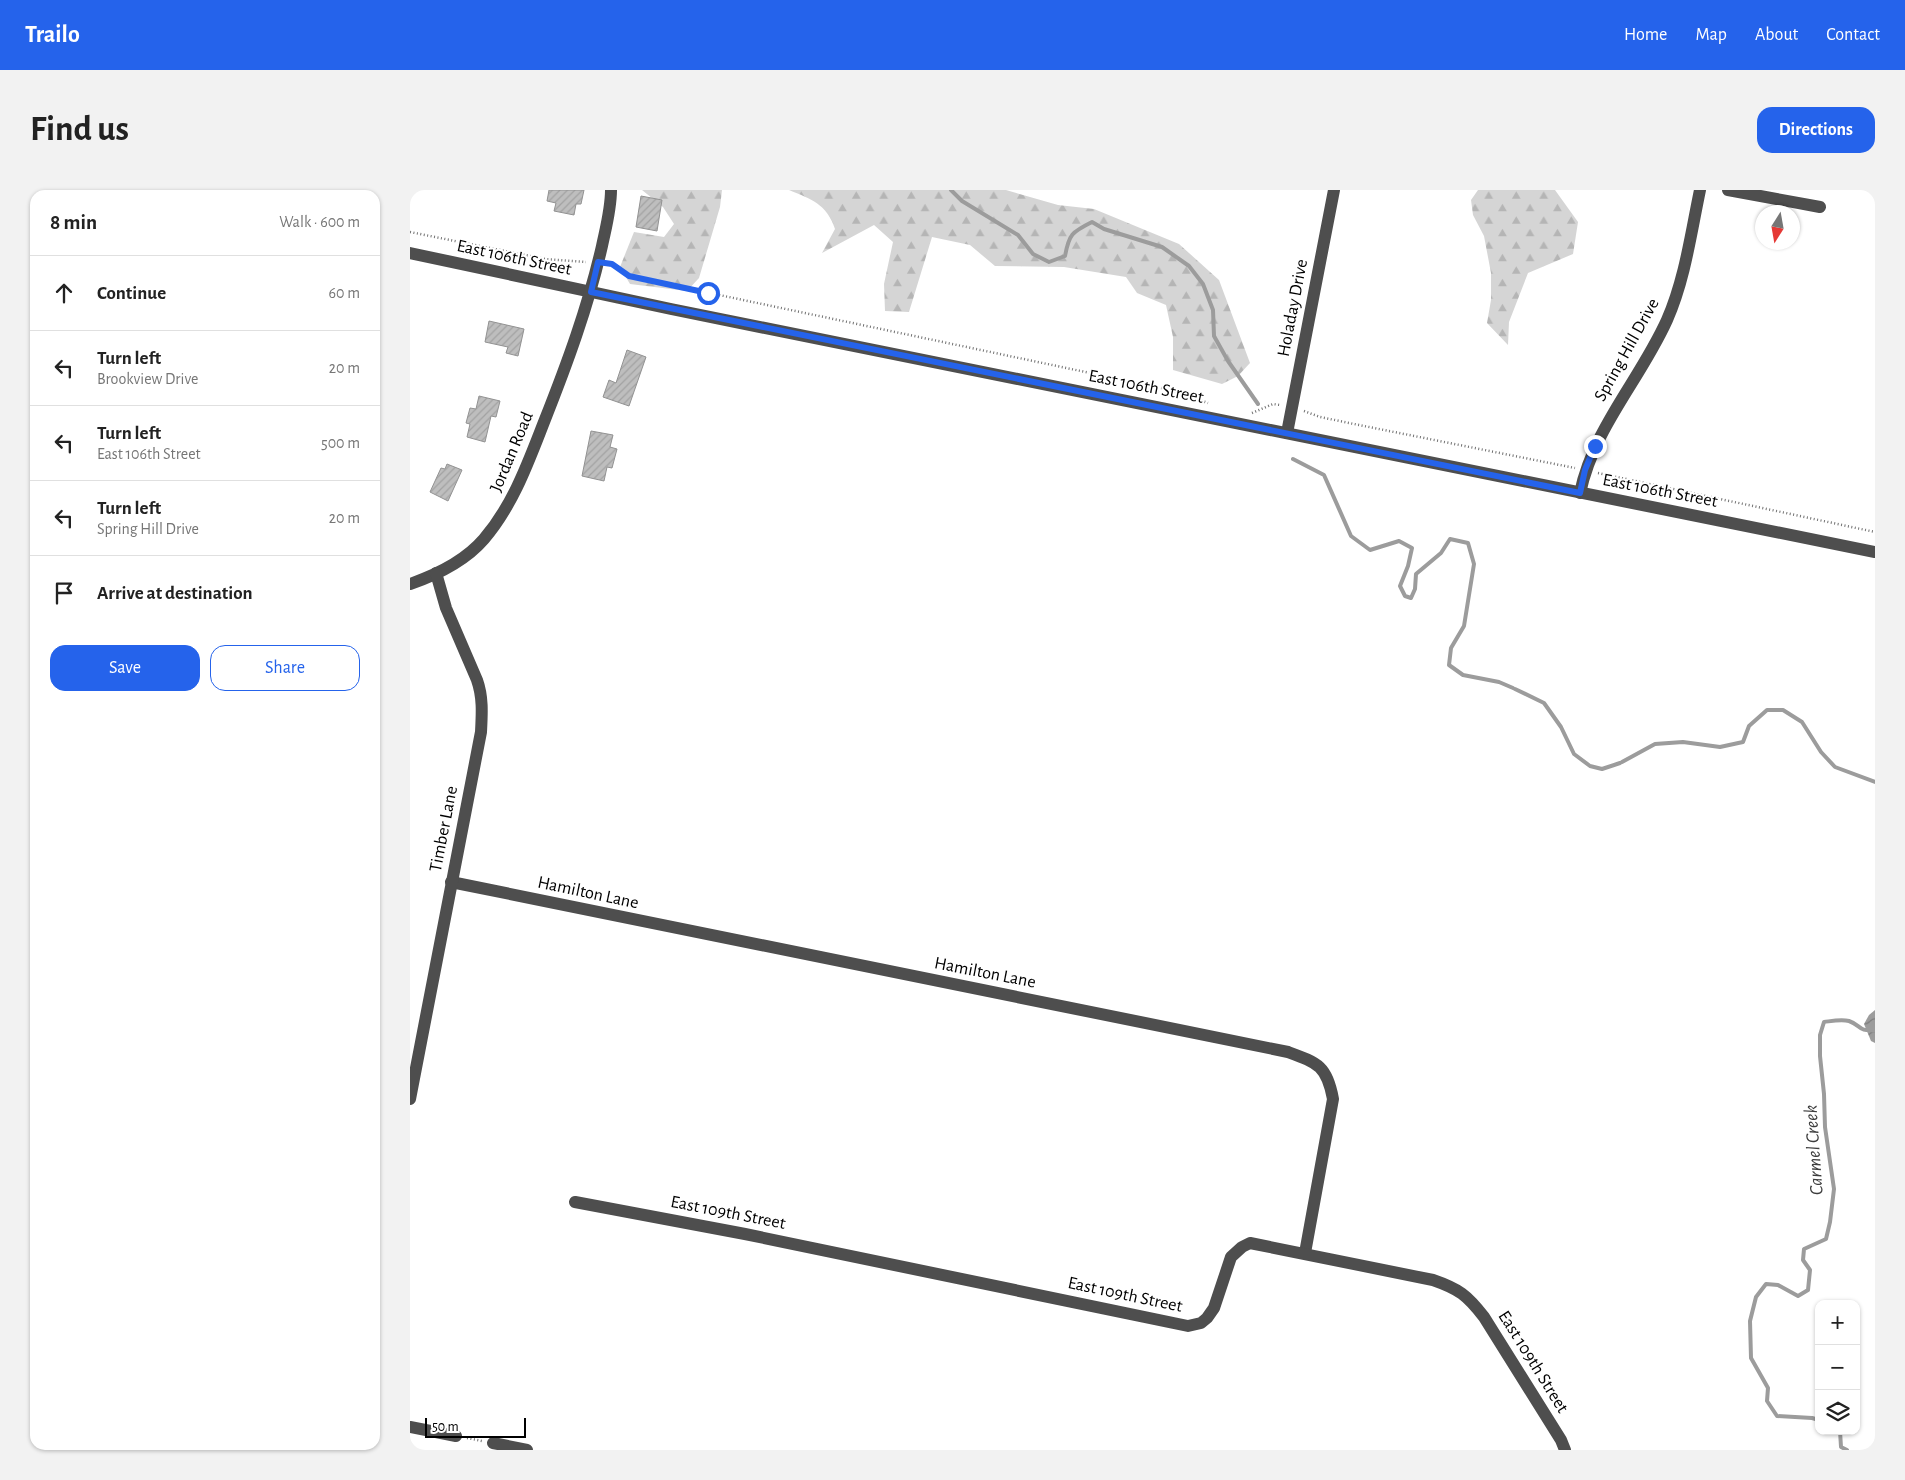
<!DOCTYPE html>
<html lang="en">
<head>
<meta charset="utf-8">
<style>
  :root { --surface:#fff; --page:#f2f2f2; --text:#222; --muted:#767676; --line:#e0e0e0; --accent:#2563eb }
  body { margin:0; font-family:"Alegreya Sans",sans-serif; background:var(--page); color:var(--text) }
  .controls { position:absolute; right:15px; bottom:15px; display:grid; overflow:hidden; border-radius:10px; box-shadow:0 1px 4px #0004 }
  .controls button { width:45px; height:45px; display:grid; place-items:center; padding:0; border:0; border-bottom:1px solid var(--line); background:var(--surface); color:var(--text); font:25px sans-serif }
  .compass { position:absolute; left:1345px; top:15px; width:45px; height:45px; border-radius:50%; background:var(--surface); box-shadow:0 1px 4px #0004; rotate:191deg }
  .scale { position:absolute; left:15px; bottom:12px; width:101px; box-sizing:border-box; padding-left:5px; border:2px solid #000; border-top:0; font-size:14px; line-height:18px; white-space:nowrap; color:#000; -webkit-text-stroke:4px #fff; paint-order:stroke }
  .stop { position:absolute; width:15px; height:15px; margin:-11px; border:4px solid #2563eb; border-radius:50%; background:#fff }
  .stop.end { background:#2563eb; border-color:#fff; box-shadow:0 1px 5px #0008 }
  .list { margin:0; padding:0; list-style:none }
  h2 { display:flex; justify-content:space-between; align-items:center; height:65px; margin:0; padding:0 20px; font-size:21px }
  h2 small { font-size:16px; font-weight:400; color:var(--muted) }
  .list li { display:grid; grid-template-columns:32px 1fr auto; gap:15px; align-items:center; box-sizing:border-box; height:75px; padding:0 20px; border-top:1px solid var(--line) }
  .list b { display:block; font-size:19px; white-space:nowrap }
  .list p { margin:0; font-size:16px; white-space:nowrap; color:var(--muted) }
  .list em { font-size:16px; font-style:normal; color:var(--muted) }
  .actions { display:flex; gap:10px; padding:15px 20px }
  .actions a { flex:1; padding:11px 0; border:1px solid var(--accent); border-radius:15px; text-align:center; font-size:18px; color:var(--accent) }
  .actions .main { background:var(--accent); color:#fff }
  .icon { flex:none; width:28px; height:28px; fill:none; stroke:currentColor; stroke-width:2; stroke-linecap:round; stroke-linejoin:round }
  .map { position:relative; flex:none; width:1465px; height:1260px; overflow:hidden; border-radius:15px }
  header { display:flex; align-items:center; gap:30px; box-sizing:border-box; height:70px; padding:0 25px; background:var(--accent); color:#fff }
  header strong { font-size:24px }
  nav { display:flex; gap:28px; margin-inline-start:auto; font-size:18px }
  .intro { display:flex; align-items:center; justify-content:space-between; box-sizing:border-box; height:120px; padding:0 30px }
  h1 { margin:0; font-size:35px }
  .button { padding:12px 22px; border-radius:15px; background:var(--accent); color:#fff; font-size:18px; font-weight:700 }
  main { display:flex; gap:30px; padding:0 30px }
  aside { flex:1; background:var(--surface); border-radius:15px; box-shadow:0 1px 4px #0004 }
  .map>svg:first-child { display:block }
  .forest { fill:url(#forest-firs) }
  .water { fill:url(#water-waves) }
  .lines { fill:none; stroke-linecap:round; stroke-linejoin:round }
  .stream { stroke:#9c9c9c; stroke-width:4 }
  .building { fill:url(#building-hatch); stroke:#929292 }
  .path { stroke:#707070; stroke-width:2.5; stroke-dasharray:1 2.5; stroke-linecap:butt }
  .minor { stroke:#4e4e4e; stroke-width:12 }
  .route { stroke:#2563eb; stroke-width:6 }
  .labels { text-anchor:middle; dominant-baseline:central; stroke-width:4; stroke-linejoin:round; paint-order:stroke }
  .street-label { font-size:18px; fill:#000; stroke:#fff }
  .water-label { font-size:19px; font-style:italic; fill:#3d3d3d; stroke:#fff }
</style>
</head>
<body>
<header>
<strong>Trailo</strong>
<nav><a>Home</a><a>Map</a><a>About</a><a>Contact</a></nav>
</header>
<div class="intro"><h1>Find us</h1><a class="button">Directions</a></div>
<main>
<aside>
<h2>8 min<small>Walk · 600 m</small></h2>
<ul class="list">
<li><svg class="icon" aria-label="ahead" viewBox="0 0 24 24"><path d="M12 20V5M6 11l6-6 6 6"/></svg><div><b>Continue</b></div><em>60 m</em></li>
<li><svg class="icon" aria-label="left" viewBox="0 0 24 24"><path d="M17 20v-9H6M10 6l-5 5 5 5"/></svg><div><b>Turn left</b><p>Brookview Drive</p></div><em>20 m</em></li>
<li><svg class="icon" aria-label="left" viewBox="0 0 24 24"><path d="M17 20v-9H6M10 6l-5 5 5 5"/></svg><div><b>Turn left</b><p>East 106th Street</p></div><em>500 m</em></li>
<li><svg class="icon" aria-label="left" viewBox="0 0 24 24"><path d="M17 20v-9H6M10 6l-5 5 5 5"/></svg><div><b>Turn left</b><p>Spring Hill Drive</p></div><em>20 m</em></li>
<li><svg class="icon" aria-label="arrive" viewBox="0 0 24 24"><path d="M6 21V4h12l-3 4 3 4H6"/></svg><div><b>Arrive at destination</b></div></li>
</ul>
<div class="actions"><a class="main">Save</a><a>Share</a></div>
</aside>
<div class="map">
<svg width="1465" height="1260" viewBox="0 0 1465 1260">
  <defs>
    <pattern id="forest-firs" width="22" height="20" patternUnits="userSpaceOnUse" patternTransform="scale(1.25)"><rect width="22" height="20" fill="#d5d5d5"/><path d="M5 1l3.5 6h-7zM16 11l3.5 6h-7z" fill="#b5b5b5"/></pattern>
    <pattern id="water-waves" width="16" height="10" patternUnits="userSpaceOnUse" patternTransform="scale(1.25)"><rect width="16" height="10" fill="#9c9c9c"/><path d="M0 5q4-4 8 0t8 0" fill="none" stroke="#7d7d7d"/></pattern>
    <pattern id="building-hatch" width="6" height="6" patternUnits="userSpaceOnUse" patternTransform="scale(1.25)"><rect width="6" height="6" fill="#bebebe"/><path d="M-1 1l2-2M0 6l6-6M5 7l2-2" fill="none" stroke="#a2a2a2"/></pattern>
  </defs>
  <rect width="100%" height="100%" fill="#fff"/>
  <g class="forest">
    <path d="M232,0H312L310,17L289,88L277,101L220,94L210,77L224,42L254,47L264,34L253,17Z"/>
    <path d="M379,0H596L648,15L684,19L769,54L809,90L840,173L828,186L812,194L763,180V147L756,115L727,103L716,87L654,77L585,76L560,55L522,47L499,122L475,121L474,94L483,52L464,35L412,63L425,39C417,14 401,9 379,0Z"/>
    <path d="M1068,0H1145L1168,32L1163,64L1118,83L1099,132L1098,155L1077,133L1081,110V83L1074,46L1063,25L1061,10Z"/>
  </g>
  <path class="water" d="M1465,820V853L1461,851L1454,834L1459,825Z"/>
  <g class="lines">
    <g class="stream">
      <path d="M541,0L552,11L608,45L623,64L639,72L655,66C659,44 662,42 682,32L694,39L752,57L779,76L793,94L803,120L804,146L818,171L848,214"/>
      <path d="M883,269L914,285L941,346L960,360L989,351L1002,358L998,376L990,396L995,406L1001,408L1005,399L1006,384L1031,363L1040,349L1058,353L1064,374L1054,436L1041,458L1039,475L1053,485L1089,492L1103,498"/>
      <path d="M1105,499L1134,513L1151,537L1164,564L1180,576L1192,579L1210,573"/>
      <path d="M1212,572L1245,554L1273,552L1310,557L1333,552L1339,536L1357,520H1373L1392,532L1411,562L1425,577L1465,592"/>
      <path d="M1409,1230L1402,1228L1367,1226L1357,1211L1358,1198L1341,1168L1340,1131L1346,1107L1356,1094L1368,1095L1388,1106L1398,1100L1400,1080L1393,1070L1394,1059L1416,1049L1420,1032L1424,999L1415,937L1414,904L1410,866V845L1414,832C1422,831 1431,829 1439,831C1451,835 1448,842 1465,840"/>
      <path d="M1430,1241L1431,1257L1437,1260"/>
    </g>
  </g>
  <g class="building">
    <path d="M139,0H174L171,14H166L164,25L144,21L146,13L137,11Z"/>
    <path d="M231,6L252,10L247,41L226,37Z"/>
    <path d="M79,131L114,139L108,166L96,163L98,157L75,152Z"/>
    <path d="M217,160L236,167L219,216L193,207L199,190L206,193Z"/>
    <path d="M69,206L90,211L86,227L81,226L75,252L57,247L60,234L56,233L60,218L66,219Z"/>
    <path d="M181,241L203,245L200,257L207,259L202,278L197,277L194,291L172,286Z"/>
    <path d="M37,274L52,280L38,311L20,302L31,278L35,279Z"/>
  </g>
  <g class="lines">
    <g class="path">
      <path d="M0,42L135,69L176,72"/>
      <path d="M199,74L219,86L761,200L798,213"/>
      <path d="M894,221L910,227L949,235L1165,278"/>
      <path d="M842,223L863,214L870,215"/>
      <path d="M1188,283L1465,342"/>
      <path d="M57,1248L72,1251"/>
    </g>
    <g class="minor">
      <path d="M1318,0L1410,17"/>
      <path d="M0,63L261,119L1465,362"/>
      <path d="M877,243L924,0"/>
      <path d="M1170,303C1184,237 1230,190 1257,130C1275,89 1281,43 1290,0"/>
      <path d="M0,394C26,385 56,370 74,349C103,315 118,273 134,232C157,174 178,117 192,56C196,37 201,19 201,0"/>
      <path d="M41,692L878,862C908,873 917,876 923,909L895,1063"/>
      <path d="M0,909L71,542C72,523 73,507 67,490L36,418L26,383"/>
      <path d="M165,1012L335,1044L778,1136L791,1133L797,1128L804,1118L821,1067L832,1057L840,1053L1023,1090C1049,1099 1057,1105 1074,1127L1151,1250L1155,1260"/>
      <path d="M0,1237L46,1246"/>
      <path d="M83,1253L117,1260"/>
    </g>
  </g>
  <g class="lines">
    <path class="route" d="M298,103L219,86L202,74L188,72L181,102L1170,303L1175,280L1185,256"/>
  </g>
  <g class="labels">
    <g class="street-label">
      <text transform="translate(104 68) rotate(12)">East 106th Street</text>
      <text transform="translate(883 118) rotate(-79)">Holaday Drive</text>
      <text transform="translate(1217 160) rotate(-61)">Spring Hill Drive</text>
      <text transform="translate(736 197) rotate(11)">East 106th Street</text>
      <text transform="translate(102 262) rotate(-67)">Jordan Road</text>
      <text transform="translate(1250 301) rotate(11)">East 106th Street</text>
      <text transform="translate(34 639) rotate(-79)">Timber Lane</text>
      <text transform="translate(178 703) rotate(12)">Hamilton Lane</text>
      <text transform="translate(575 783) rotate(11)">Hamilton Lane</text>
      <text transform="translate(318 1023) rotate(11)">East 109th Street</text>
      <text transform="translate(715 1105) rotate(12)">East 109th Street</text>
      <text transform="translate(1123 1172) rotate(58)">East 109th Street</text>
    </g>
    <g class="water-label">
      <text transform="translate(1404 960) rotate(-94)">Carmel Creek</text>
    </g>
  </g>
</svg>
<div class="controls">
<button>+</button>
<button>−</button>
<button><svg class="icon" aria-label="layers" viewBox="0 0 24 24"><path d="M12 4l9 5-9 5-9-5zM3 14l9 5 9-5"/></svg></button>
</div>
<svg class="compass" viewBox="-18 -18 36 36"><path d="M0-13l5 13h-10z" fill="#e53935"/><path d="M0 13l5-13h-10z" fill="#767676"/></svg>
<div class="scale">50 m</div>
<div class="stop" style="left:298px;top:103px"></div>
<div class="stop end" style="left:1185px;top:256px"></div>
</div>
</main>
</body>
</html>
